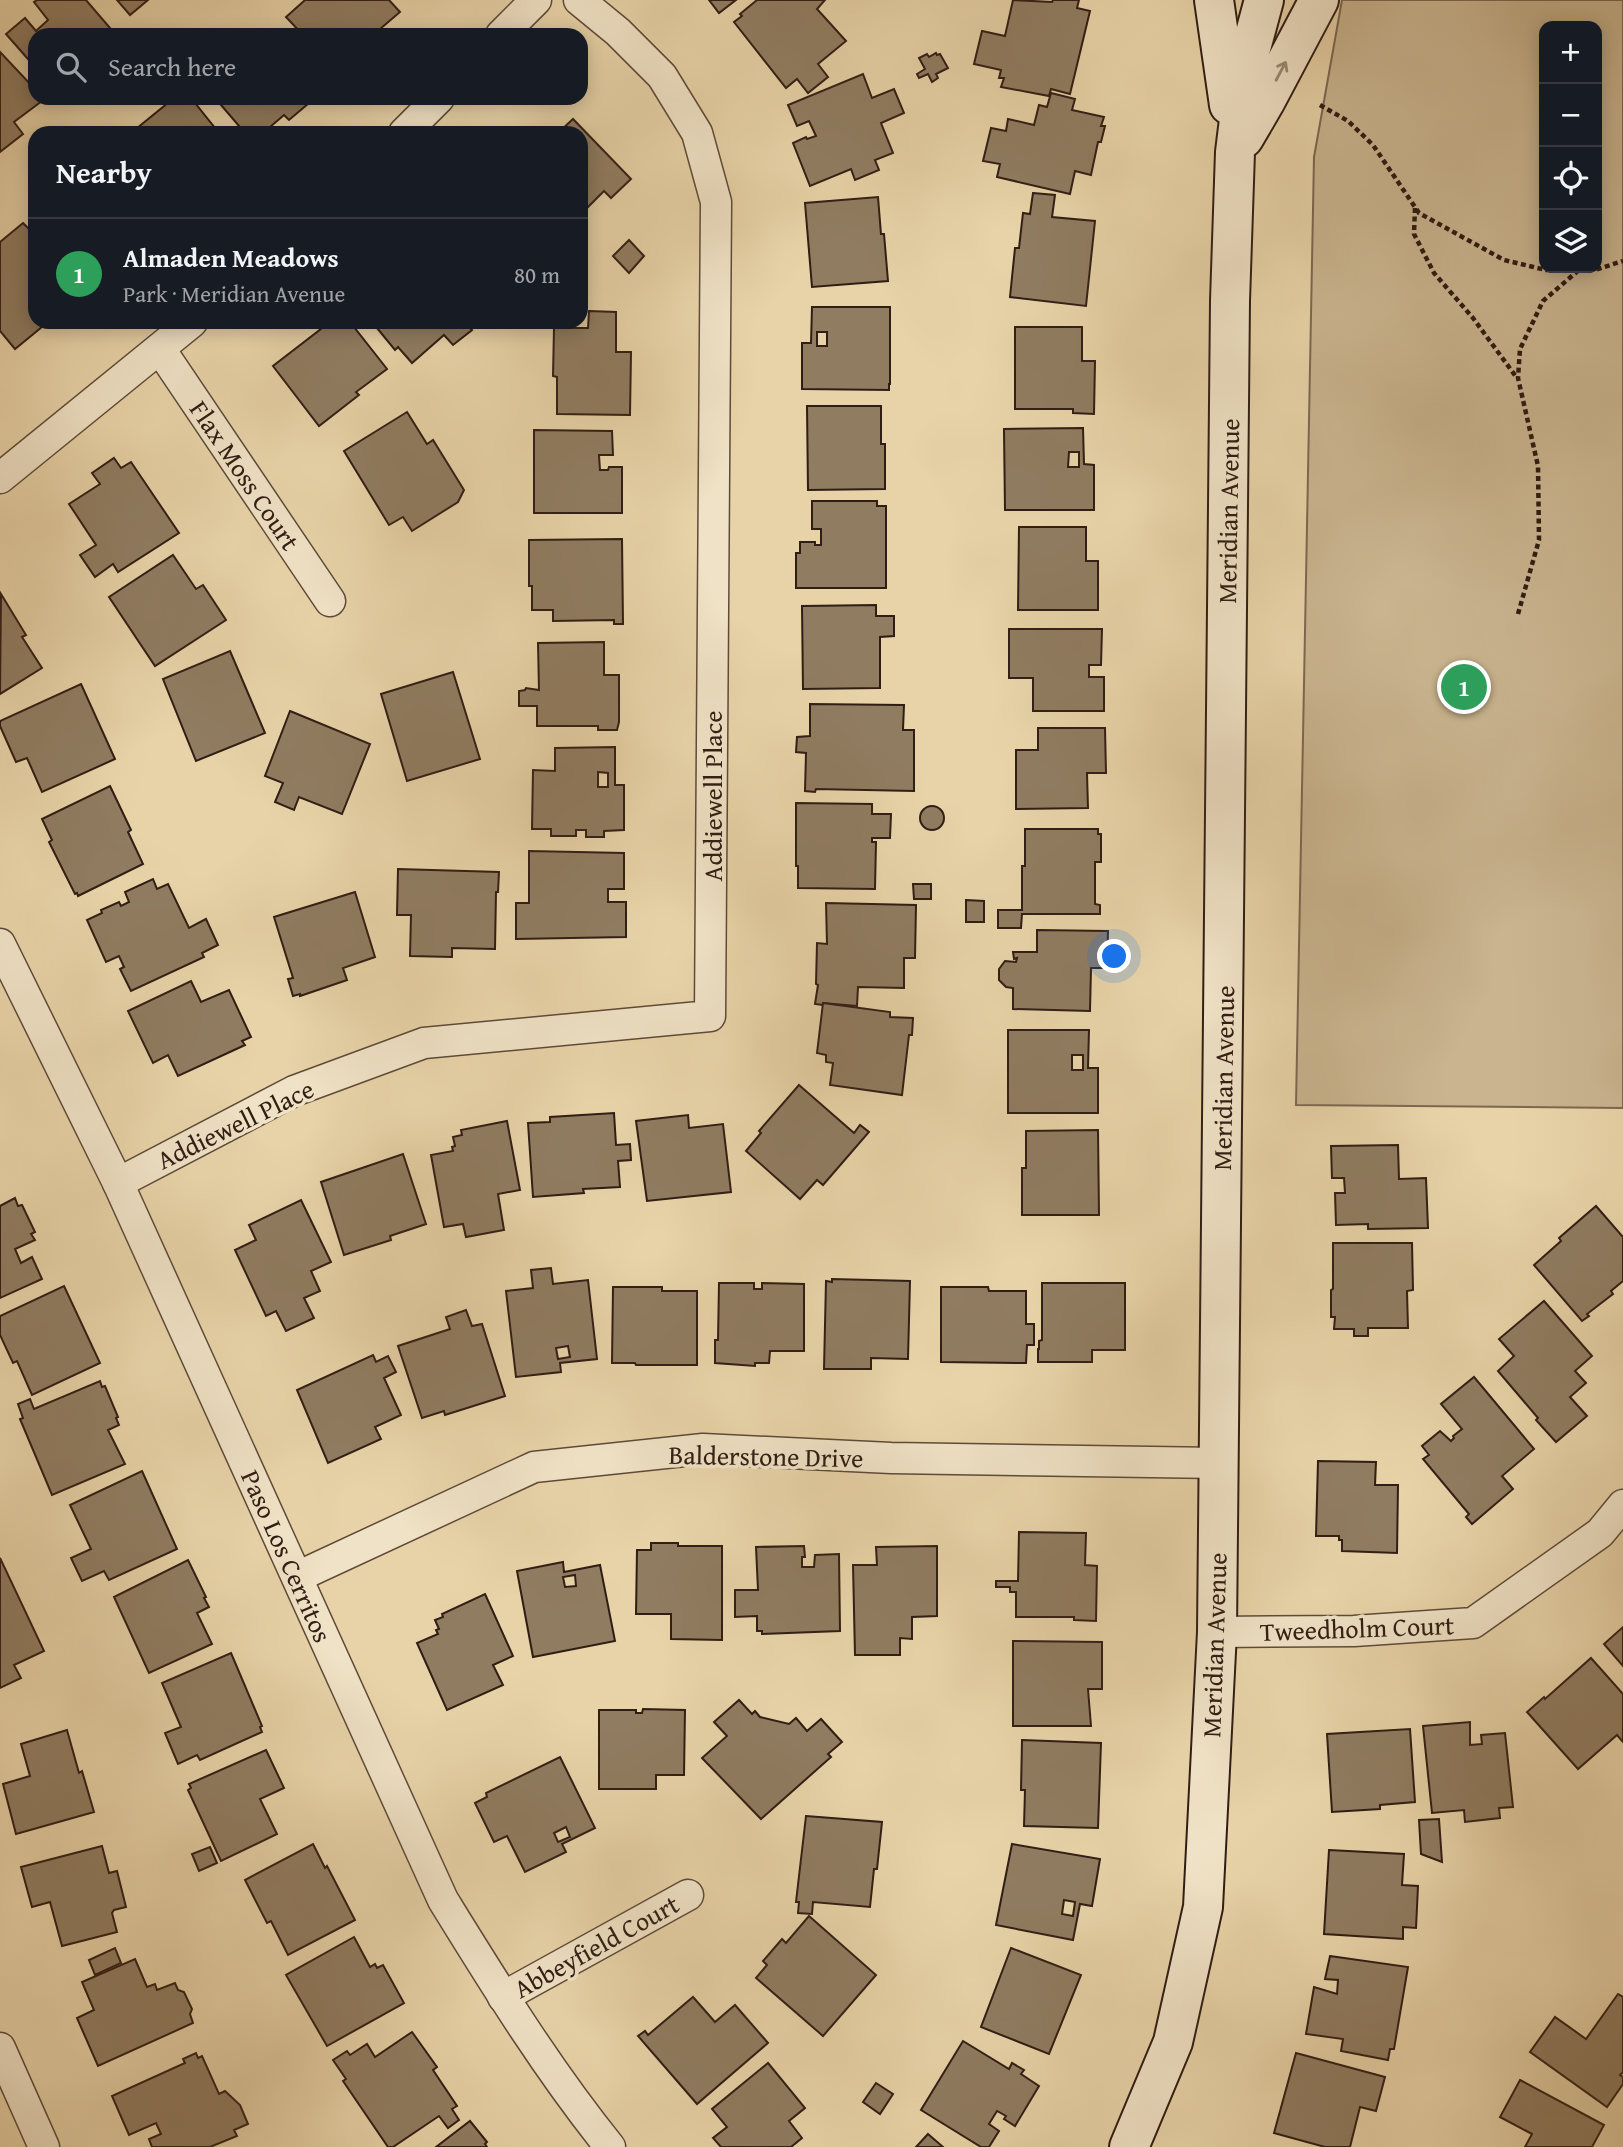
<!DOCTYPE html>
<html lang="en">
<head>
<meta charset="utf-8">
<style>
  :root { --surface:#171b24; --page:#242831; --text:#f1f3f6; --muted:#9ea1a6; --line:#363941; --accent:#0f766e }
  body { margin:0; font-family:"Gentium Book Plus",serif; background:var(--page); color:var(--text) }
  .controls { position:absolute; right:21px; top:21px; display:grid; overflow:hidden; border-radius:14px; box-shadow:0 4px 18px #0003 }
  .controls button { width:63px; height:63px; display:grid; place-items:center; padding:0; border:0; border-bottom:2px solid var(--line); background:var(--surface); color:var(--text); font:35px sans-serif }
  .you { position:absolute; left:1115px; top:957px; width:24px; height:24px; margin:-18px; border:5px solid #fff; border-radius:50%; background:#1a73e8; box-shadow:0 0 0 10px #1a73e833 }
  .badge { display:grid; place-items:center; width:46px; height:46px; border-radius:50%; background:var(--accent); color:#fff; font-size:23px; font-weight:700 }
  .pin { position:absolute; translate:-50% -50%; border:4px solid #fff; box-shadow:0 2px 7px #0006 }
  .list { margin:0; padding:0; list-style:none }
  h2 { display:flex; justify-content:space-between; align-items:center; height:91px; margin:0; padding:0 28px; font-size:30px }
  h2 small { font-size:23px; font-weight:400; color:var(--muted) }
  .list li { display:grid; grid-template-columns:46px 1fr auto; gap:21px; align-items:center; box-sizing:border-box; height:112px; padding:0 28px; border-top:2px solid var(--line) }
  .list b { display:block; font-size:26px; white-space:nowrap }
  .list p { margin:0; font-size:23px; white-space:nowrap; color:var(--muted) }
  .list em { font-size:23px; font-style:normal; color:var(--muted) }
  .icon { flex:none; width:38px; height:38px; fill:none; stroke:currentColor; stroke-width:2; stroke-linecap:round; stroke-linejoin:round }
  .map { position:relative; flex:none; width:1623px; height:2147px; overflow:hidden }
  .search { position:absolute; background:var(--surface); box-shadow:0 4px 18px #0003; left:28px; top:28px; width:560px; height:77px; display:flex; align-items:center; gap:18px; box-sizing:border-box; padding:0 24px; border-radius:21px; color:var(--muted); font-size:26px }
  .panel { position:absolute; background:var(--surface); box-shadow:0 4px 18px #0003; left:28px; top:126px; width:560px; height:203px; border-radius:21px }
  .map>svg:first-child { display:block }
  .green { fill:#c9b48f; stroke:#7c6852; stroke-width:2; fill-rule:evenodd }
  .building { fill:#907c61; stroke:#301d14; stroke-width:2; fill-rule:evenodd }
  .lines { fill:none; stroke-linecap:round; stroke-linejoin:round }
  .street-casing { stroke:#5e4a39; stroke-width:33 }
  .secondary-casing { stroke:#301d14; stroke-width:42 }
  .path { stroke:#301d14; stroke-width:4.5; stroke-dasharray:5 3.5; stroke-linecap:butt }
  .street { stroke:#f0e2c6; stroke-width:30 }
  .secondary { stroke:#f0e2c6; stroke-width:38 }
  .oneway { stroke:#9a8976 }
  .labels { text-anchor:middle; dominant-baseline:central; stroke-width:7; stroke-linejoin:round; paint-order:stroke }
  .street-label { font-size:26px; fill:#301d14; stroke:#f0e2c6 }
</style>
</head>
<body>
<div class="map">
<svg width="1623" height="2147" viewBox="0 0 1623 2147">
  <rect width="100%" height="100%" fill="#e8d3a8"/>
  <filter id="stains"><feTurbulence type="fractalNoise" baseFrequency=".00286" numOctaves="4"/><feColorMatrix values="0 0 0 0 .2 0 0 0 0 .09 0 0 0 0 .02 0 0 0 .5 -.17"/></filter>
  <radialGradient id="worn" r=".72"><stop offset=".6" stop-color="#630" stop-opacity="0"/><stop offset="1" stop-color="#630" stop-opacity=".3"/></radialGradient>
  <path class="green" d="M1342,0H1623V1108L1296,1105L1314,157ZM1544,26H1597V268H1544Z"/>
  <g class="building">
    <path d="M37,0H86L116,35H35V67L6,34L25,18L36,31L48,20L34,2Z"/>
    <path d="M117,0H148L130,15Z"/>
    <path d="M305,0H389L400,12L373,35H303L286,17Z"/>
    <path d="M709,0H736L719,13Z"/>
    <path d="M757,0H825L817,9L846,41L818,64L828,77L808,93L797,79L786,88L734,22L742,16L740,14Z"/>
    <path d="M1013,0L1052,2L1053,0H1079L1077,8L1090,11L1070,94L1051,89L1049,96L1001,87L1004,78H999L1001,70L974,64L982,31L1005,36Z"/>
    <path d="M0,52L34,88L31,90L35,94V98H39L42,101L14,122L23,134L0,152Z"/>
    <path d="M936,53L937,55L940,54L948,68L936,74L938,78L932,82L928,74L919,78L917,74L925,69L919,58L927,54L929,57Z"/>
    <path d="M863,74L872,98L894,89L904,113L881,123L893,153L875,160L879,170L855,180L851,169L810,186L793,143L806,137L807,139L816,136L809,121L797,126L788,105Z"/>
    <path d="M1051,93L1075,99L1072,110L1104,117L1101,126H1105L1101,142H1098L1091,175L1075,171L1070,194L997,177L1000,164L983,161L991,128L1006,131L1008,119L1034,125L1039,105L1047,107Z"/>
    <path d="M174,98H191L219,133H131Z"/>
    <path d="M215,98H315L289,120L284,115L263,133H245Z"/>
    <path d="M573,119L631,179L611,198L604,191L582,213L581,133H558Z"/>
    <path d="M1033,193L1055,195L1052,217L1095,221L1086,306L1010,297L1015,248H1019L1023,213L1030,214Z"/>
    <path d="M878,197L881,234H884L888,281L812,287L805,203Z"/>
    <path d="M23,223L35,235V322H48L15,349L0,331V242Z"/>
    <path d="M629,240L644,256L629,273L613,256Z"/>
    <path d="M812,307H890V384H889V390L802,389V343H811ZM817,332H827V346H817Z"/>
    <path d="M589,311L616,312V352H631L630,415L557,414V377L553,376L554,328H588Z"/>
    <path d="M330,322H350L387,369L356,392L359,395L319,426L273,366Z"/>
    <path d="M372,322H465L472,330L453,345L444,335L412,363L398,347L395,350Z"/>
    <path d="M1015,327H1082V361H1095L1094,414L1073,413V409H1015Z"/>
    <path d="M807,406H881V444H885V489L808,490Z"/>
    <path d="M407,412L427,444L433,440L464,490L458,502L412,531L403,517L389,525L344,451Z"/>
    <path d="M1083,428L1084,464L1094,465V510H1005L1004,429ZM1069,452H1079V467H1068Z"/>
    <path d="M534,430L612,431L613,455H599L600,470H608L609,467H622V513H534Z"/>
    <path d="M114,458L121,468L131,462L179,533L118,572L113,564L95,577L80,555L96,545L69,504L100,484L92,473Z"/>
    <path d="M812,501H877V506H886V588H796V553H800V542H815V545H821V529H812Z"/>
    <path d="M1019,527H1086V561H1098V610H1018Z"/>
    <path d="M622,539L623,624H614V620L553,621V610H532V586H529V540Z"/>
    <path d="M173,555L196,589L203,585L226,620L155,666L109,597Z"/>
    <path d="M1,594L26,635L22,637L42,668L0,694Z"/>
    <path d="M876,605V616H894V636L880,637V688L803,689L802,606Z"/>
    <path d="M1009,629H1102L1101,665H1089V677H1104V711H1033V678H1009Z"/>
    <path d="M604,642V675H619V722L617,730H598V726H537V706H519V691L525,690L526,688L539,690L538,643Z"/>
    <path d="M230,651L265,733L196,761L163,679Z"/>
    <path d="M453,672L480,759L407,781L381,694Z"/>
    <path d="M81,684L115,759L42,792L27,758L16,762L0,726V721Z"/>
    <path d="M810,704L904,705L903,730H914V791L816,789L815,792L805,791L806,753L796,752L797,737L810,736Z"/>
    <path d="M290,711L370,744L342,814L299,797L294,810L275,802L283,783L265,776Z"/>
    <path d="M1038,728H1105L1106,773H1087L1088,808L1016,809V750H1038Z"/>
    <path d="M615,747V785H624V830L604,831V837H586V830H576V836H551V829H532L533,770L555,771V748ZM598,772L608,773V787H598Z"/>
    <path d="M110,786L131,830L128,832L143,864L78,896L77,893L75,894L49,842L52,840L42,819Z"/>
    <path d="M796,803L872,804V814H891L890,838H872V842H876L875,889L798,888V866H796Z"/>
    <circle cx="932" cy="818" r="12"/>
    <path d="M1025,829H1098V834H1101V862H1095V904L1100,905V914H1022L1021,928H998V910H1022V866H1025Z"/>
    <path d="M529,851L624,853V889H608V902H626V937L516,939V903H529Z"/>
    <path d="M398,869L499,872L498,892H496L495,949L452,948V957L410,956L411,915H397Z"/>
    <path d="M153,879L157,889L168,884L189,928L206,919L218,945L202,953L204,957L131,991L120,969L124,967L119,956L106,962L87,920L102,913L101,910L119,902L121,906L129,902L125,892Z"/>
    <path d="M913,884H931V899H914Z"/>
    <path d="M355,892L375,957L343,968L347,980L300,996V994L293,996L288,979L293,978L274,917Z"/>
    <path d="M966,900L984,901V922H966Z"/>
    <path d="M826,903L916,905L915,958H904V988L858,987L857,1006L823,1003V1005L815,1004L818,985L816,984L817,943L827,944Z"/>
    <path d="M1037,930L1108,931L1107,968H1091L1090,1011L1013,1009V988L1006,987L999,980V969L1005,961L1016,962L1017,958L1014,959L1013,952H1037Z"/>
    <path d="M191,981L201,1002L229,990L251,1037L242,1041L245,1045L178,1076L168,1055L153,1063L128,1011Z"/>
    <path d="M823,1003L890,1012V1017L913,1018L912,1035H909L902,1095L830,1085L833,1063L826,1062V1055L817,1053Z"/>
    <path d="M1008,1030H1089L1088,1068H1098V1113H1008ZM1072,1055H1083V1070H1072Z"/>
    <path d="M799,1085L854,1133L860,1125L869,1132L823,1185L817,1180L800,1199L746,1151L761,1133L759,1131Z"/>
    <path d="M614,1113L616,1145L630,1144L631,1160L618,1161L620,1187L583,1189L584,1193L533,1197L528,1123L550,1122V1117Z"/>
    <path d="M688,1115L689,1128L723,1124L731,1192L647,1201L636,1121Z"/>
    <path d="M507,1121L520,1190L498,1194L504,1230L466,1237L463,1224L444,1227L431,1155L453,1151L452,1147L455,1146L453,1137L462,1135L461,1130Z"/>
    <path d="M1098,1130L1099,1215H1022V1168H1026V1131Z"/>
    <path d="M1398,1145L1399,1179L1426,1178L1428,1228L1368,1229V1224L1336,1225L1335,1193H1345L1344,1178H1332L1331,1146Z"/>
    <path d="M403,1154L426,1224L390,1236L391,1240L344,1255L321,1182Z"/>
    <path d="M15,1198L18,1206L22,1205L35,1232L31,1234L35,1240L15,1249L21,1263L32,1257L42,1279L0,1298V1206Z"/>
    <path d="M301,1200L331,1262L311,1271L320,1291L304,1298L314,1318L286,1331L276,1311L266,1316L235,1250L256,1240L249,1225Z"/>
    <path d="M1596,1206L1623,1237V1281L1611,1291L1613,1294L1587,1314L1589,1316L1582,1321L1534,1265L1561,1241L1559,1238Z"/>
    <path d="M1333,1243H1412L1413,1290L1407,1291L1408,1328H1368V1336H1354V1329H1334L1335,1317H1331V1290L1333,1289Z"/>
    <path d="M551,1268L553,1284L588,1280L597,1359L560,1363L561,1372L516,1377L506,1291L533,1288L531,1270ZM568,1346L570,1357L558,1359L556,1348Z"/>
    <path d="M832,1279L910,1281L908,1359L871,1358V1369H824L826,1281L832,1282Z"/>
    <path d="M719,1283H754V1289H762V1283L804,1284V1351H770L769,1363H755V1366L715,1363V1340H718Z"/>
    <path d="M1042,1283H1125V1350H1092V1362H1038V1349H1039V1341L1042,1340Z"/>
    <path d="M64,1286L100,1363L32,1395L17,1361L13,1363L0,1335V1316Z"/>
    <path d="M613,1287H662V1291H697V1365H636L635,1363H612Z"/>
    <path d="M941,1287H988L989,1291H1026V1324H1034V1345H1027L1026,1363L941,1362Z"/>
    <path d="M1544,1301L1592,1356L1575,1371L1586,1383L1570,1397L1587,1416L1556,1442L1536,1420L1538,1418L1498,1371L1514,1356L1499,1339Z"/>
    <path d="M466,1310L472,1326L482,1324L505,1396L445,1415L444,1411L422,1418L398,1346L450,1329L446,1317Z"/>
    <path d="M373,1355L376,1362L388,1356L396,1372L384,1378L401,1415L375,1427L381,1439L328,1463L297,1390Z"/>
    <path d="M1474,1377L1534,1449L1502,1476L1513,1489L1472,1524L1466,1517L1469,1514L1423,1459L1429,1455L1422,1446L1440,1431L1451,1441L1454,1438L1453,1436L1462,1429L1441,1404Z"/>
    <path d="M100,1381L102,1387L105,1386L118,1417L116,1418L119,1425L108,1430L125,1464L52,1495L20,1419L23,1418L18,1404L30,1399L34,1409Z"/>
    <path d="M1318,1461L1376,1462L1375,1485H1398L1397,1553L1342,1551V1540H1339V1536H1316Z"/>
    <path d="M142,1471L177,1549L109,1580L104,1571L82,1581L71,1558L91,1549L70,1505Z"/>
    <path d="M1019,1532L1086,1533L1085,1565L1097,1566L1096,1621L1074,1620V1617H1016V1592H1010V1587H996V1581H1018Z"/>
    <path d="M651,1543H678V1546H722V1640L671,1639V1614H636L637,1550H651Z"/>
    <path d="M804,1546L805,1557H802V1567H814L815,1555L839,1554L840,1631L762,1634V1631H757V1616L735,1617V1590H758L756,1547Z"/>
    <path d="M937,1546V1616L912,1617V1639L900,1638V1655H855L853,1565H877L876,1547Z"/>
    <path d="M0,1558L44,1651L14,1665L21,1678L0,1688Z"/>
    <path d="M188,1560L206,1597L204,1598L209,1607L197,1613L212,1644L149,1673L114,1597Z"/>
    <path d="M563,1562L564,1572L600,1565L615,1641L533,1657L517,1571ZM575,1575L576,1586L565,1587L563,1577Z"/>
    <path d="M485,1594L513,1656L493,1665L503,1685L447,1710L417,1643L438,1634L436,1630L439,1629L435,1620L443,1617L442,1614Z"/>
    <path d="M1623,1627V1666L1604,1644Z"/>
    <path d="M1013,1641L1102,1642V1689H1088L1091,1726H1013Z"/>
    <path d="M231,1653L262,1726L260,1727L262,1732L200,1760L197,1755L178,1764L165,1733L181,1727L162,1683Z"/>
    <path d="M1591,1658L1623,1694V1742L1617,1735L1578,1769L1527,1712L1544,1697L1545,1699Z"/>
    <path d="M739,1700L752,1714L755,1711L760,1717L789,1724L796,1718L807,1731L821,1719L842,1742L828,1754L831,1757L761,1819L702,1758L727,1736L714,1722Z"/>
    <path d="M643,1709L685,1710L684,1775H656V1789H599V1710H636V1713H642Z"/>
    <path d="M1470,1722V1745L1482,1744L1481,1735L1505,1733L1513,1807L1499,1808L1500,1818L1465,1822L1464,1810L1432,1813L1423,1726Z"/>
    <path d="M1410,1729L1415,1802L1380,1805V1809L1332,1812L1327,1734Z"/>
    <path d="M67,1730L79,1773L82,1771L94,1812L16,1834L3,1784L30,1776L21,1744Z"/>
    <path d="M1022,1740L1101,1743L1098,1828L1024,1826L1025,1790H1021Z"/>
    <path d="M266,1750L284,1788L260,1799L277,1834L221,1861L188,1790L191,1788L189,1784Z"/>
    <path d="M560,1757L595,1828L562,1844L566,1852L525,1872L507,1836L494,1842L475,1803L487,1797L486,1793ZM566,1827L570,1837L558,1842L554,1833Z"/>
    <path d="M806,1816L882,1822L877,1869H874L870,1907L813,1902L812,1914L798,1913L799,1902H796Z"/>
    <path d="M1439,1819L1442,1862L1421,1854L1419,1820Z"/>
    <path d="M313,1844L325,1868L327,1866L355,1920L288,1955L271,1921L267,1923L245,1880Z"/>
    <path d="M1012,1844L1100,1859L1092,1906L1080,1904L1073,1940L996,1925ZM1064,1900L1075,1902L1073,1916L1062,1914Z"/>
    <path d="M102,1846L109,1873L117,1871L126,1907L114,1910L112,1913L117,1932L62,1946L50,1902L32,1907L21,1867Z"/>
    <path d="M210,1847L217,1863L199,1871L192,1854Z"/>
    <path d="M1329,1850L1404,1854L1402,1885L1418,1886L1416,1928L1403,1927V1939L1324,1934Z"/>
    <path d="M809,1916L876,1975L823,2036L756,1978L767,1965L763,1961L782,1939L786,1943Z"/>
    <path d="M354,1937L370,1967L375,1964L377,1968L383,1965L404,2003L327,2046L286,1975Z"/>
    <path d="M115,1948L121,1963L95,1975L89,1960Z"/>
    <path d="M1011,1948L1081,1975L1049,2054L981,2027Z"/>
    <path d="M1330,1956L1408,1967L1394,2049H1390L1388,2060L1341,2051L1343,2039L1306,2034L1314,1987L1337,1994L1338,1980L1325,1979Z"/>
    <path d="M135,1959L147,1987L155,1984L157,1990L175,1983L178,1990L184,1992L192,2009L190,2014L193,2023L98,2066L77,2018L94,2010L82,1982Z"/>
    <path d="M1618,1994L1623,1997V2072L1620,2075L1623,2077V2084L1607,2107L1530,2052L1555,2017L1586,2039Z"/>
    <path d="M693,1997L715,2022L735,2005L768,2043L697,2104L638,2036L645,2031L648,2035Z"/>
    <path d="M412,2032L437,2067L433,2070L457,2106L452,2109L459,2120L448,2128L439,2116L393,2147H388L343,2081L346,2079L333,2060L347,2051L350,2055L367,2044L375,2057Z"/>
    <path d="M963,2041L1009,2069L1012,2063L1024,2070L1021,2074L1039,2086L1015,2126L1004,2119L1006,2116L997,2111L989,2124L999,2131L989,2147H981L921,2110Z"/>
    <path d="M196,2053L198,2058L202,2056L219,2094L225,2091L240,2105L248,2124L234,2130L237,2136L210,2147H152L149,2139L161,2134L156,2123L129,2135L112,2096L185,2063L183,2059Z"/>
    <path d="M1296,2053L1385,2077L1376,2111L1360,2107L1350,2147H1325L1274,2133Z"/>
    <path d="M768,2063L805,2108L789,2121L802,2138L791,2147H721L713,2138L727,2127L712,2109Z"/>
    <path d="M1520,2080L1604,2125L1592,2147H1525L1532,2134L1500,2117Z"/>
    <path d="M876,2083L893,2094L880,2114L863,2102Z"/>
    <path d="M470,2121L487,2142L485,2144L487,2147H436Z"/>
    <path d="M928,2134L943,2147H916Z"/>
  </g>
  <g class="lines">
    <g class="street-casing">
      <g id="street">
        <path d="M501,35L536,0"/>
        <path d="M404,133L439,98"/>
        <path d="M160,349L330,601"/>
        <path d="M0,478L192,322"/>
        <path d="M0,944L118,1183L443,1900C495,1984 547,2069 610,2147"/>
        <path d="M118,1183L294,1091L424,1043L710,1016L716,202L697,133L662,76L618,32L579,0"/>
        <path d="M297,1577L534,1467L703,1449L891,1458L1219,1463"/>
        <path d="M1217,1632L1354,1631L1473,1623L1600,1533L1623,1505"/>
        <path d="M503,1997L688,1895"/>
        <path d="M0,2048L44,2147"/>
      </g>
    </g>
    <g class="secondary-casing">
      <g id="secondary">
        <path d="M1214,0L1229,105"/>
        <path d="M1244,138L1265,102L1319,0"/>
        <path d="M1129,2147L1173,2042L1203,1907L1217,1632L1230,301L1235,152L1245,71L1264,0"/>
      </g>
    </g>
    <g class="path">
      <path d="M1320,105L1348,121L1373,145L1419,213L1504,260L1546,270L1598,269L1623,261"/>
      <path d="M1415,208L1414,234L1434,273L1473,318L1517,378"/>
      <path d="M1518,614L1539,540L1538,466L1518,378L1520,349L1543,301L1580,269"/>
    </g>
    <use href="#street" class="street"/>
    <use href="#secondary" class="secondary"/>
  </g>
  <defs><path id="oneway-shaft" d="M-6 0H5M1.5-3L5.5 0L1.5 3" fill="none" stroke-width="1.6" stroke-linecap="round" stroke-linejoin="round" transform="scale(1.75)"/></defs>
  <use class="oneway" href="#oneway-shaft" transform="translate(1281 71) rotate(-62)"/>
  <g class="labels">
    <g class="street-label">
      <text transform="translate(245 475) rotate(56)">Flax Moss Court</text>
      <text transform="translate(1228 511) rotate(-89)">Meridian Avenue</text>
      <text transform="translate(712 796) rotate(-90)">Addiewell Place</text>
      <text transform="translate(1223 1078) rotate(-89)">Meridian Avenue</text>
      <text transform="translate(235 1124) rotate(-26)">Addiewell Place</text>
      <text transform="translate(766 1456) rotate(1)">Balderstone Drive</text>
      <text transform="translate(287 1556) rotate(66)">Paso Los Cerritos</text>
      <text transform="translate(1357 1628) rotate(-2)">Tweedholm Court</text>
      <text transform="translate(1214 1645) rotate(-88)">Meridian Avenue</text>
      <text transform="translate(596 1946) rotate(-29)">Abbeyfield Court</text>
    </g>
  </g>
  <rect width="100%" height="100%" filter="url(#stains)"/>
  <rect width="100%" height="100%" fill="url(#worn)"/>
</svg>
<div class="controls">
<button>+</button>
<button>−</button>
<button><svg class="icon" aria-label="locate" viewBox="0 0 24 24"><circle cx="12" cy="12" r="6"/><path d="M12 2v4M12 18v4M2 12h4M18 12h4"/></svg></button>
<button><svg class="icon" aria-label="layers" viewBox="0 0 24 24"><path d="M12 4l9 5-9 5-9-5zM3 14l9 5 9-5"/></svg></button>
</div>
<div class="you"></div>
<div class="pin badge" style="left:1464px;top:687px;background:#2e9e5b">1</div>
<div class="search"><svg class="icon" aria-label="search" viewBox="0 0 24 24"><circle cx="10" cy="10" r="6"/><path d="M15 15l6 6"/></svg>Search here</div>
<section class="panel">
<h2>Nearby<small></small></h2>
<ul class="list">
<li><span class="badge" style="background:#2e9e5b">1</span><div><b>Almaden Meadows</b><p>Park · Meridian Avenue</p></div><em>80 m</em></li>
</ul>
</section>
</div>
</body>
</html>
